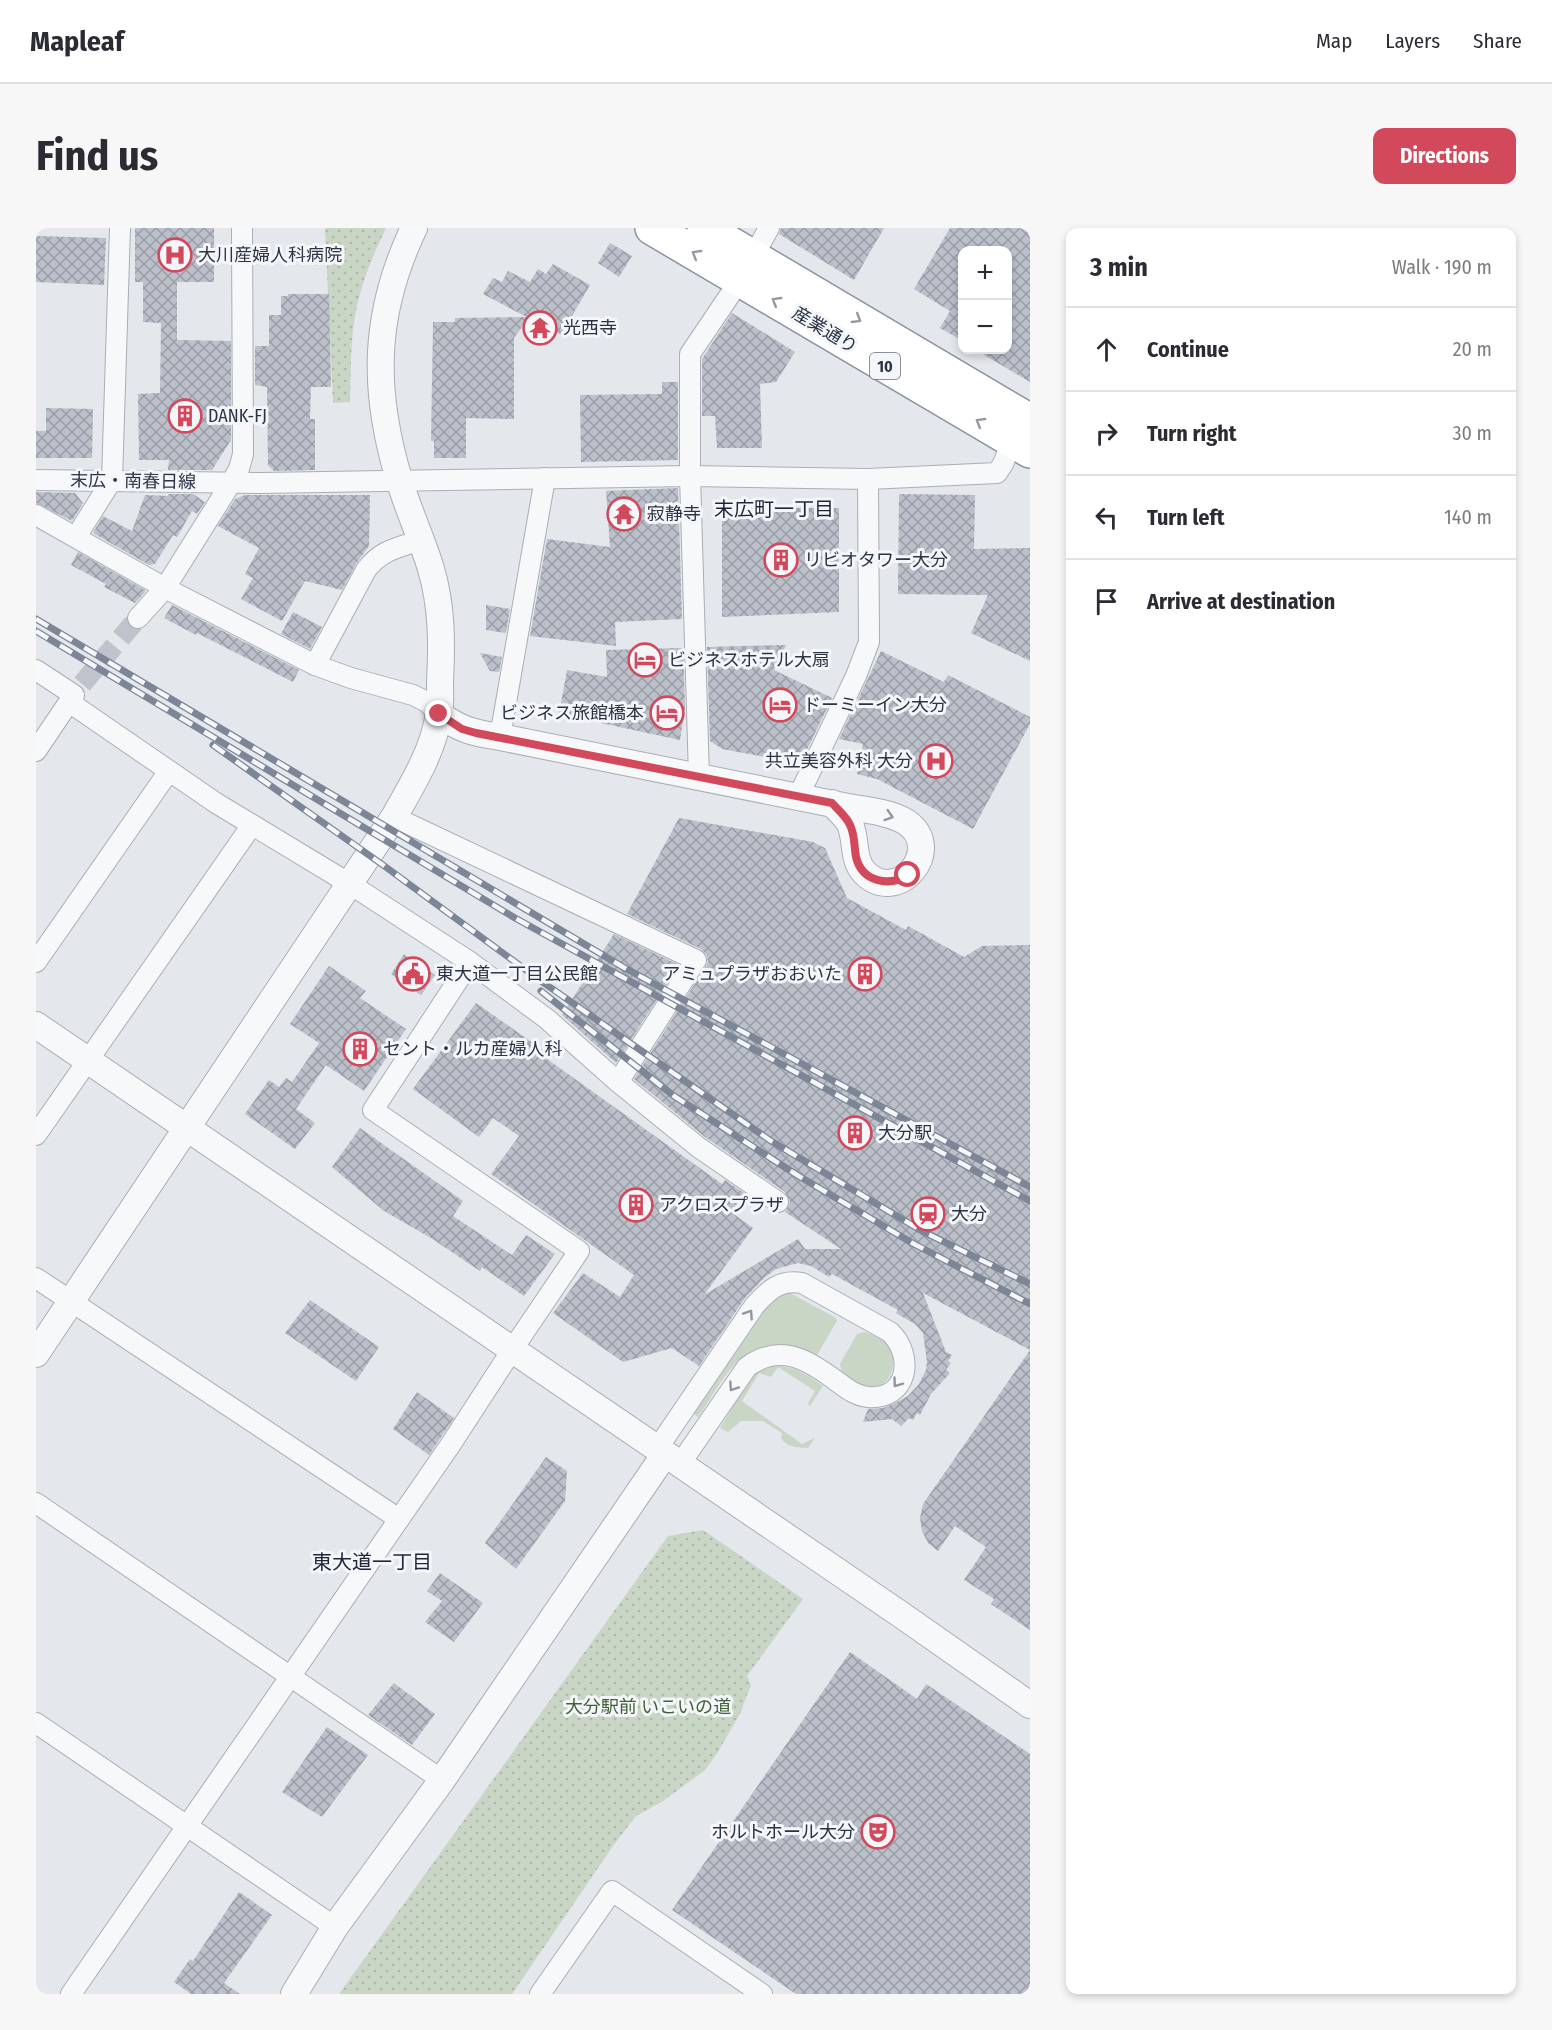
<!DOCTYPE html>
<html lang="en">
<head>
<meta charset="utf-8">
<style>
  :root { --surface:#fff; --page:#f7f7f7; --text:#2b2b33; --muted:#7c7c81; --line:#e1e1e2; --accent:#d1495b }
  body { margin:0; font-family:"Fira Sans Condensed","Noto Sans JP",sans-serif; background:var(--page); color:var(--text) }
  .controls { position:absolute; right:18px; top:18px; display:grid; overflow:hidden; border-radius:12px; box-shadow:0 3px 9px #0003 }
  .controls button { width:54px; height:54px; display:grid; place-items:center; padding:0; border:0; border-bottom:2px solid var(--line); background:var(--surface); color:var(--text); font:30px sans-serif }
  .stop { position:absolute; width:18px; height:18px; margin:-14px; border:4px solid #d1495b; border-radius:50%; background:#fff }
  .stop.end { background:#d1495b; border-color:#fff; box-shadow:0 2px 6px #0008 }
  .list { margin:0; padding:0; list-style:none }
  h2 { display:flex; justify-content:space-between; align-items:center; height:78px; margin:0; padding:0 24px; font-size:26px }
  h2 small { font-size:20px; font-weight:400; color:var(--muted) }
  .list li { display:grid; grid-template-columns:39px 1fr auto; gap:18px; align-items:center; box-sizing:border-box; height:84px; padding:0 24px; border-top:2px solid var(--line) }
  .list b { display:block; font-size:22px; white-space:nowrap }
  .list em { font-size:20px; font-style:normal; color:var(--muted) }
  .icon { flex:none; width:33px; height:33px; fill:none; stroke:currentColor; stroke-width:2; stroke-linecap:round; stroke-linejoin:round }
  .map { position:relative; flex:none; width:994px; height:1766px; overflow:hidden; border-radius:12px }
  header { display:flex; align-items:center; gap:36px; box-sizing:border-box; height:84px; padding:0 30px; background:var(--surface); border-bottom:2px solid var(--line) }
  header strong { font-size:28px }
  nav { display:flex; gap:33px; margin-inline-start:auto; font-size:21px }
  .intro { display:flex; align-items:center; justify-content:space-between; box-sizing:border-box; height:144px; padding:0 36px }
  h1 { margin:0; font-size:42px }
  .button { padding:15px 27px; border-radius:12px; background:var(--accent); color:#fff; font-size:21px; font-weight:700 }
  main { display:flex; gap:36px; padding:0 36px }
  aside { flex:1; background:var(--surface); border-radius:12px; box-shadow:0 3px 9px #0003 }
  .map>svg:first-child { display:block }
  .grass { fill:#c9d6c5 }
  .park { fill:url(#park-dots) }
  .building { fill:url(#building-cross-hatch) }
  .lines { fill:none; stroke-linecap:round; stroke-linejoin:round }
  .minor-tunnel { stroke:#bfc3cb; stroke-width:20; stroke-dasharray:20 10; stroke-linecap:butt }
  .minor-casing { stroke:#a9aeb7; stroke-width:22 }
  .tertiary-casing { stroke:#a9aeb7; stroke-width:28 }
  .trunk-casing { stroke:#8b94a3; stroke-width:36 }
  .minor { stroke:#f7f8fa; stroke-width:20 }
  .tertiary { stroke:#f7f8fa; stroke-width:26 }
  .trunk { stroke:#fff; stroke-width:33 }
  .rail-casing { stroke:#7d8696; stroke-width:7 }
  .rail { stroke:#f4f6f9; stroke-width:4.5; stroke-dasharray:14; stroke-linecap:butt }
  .oneway { stroke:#959aa2 }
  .oneway2 { stroke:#9196a0 }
  .route { stroke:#d1495b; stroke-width:8 }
  .labels { text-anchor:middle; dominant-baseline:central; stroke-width:6; stroke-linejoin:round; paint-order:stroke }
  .shield { fill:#f4f6f9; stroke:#676e7b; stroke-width:1.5 }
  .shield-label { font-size:16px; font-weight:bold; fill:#2b3445 }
  .poi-label { font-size:18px; fill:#2b3445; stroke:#f4f6f9; text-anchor:start }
  .street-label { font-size:18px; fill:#2b3445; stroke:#f4f6f9 }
  .park-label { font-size:18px; fill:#3f6138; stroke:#f4f6f9 }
  .neighbourhood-label { font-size:20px; fill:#1d2536; stroke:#f4f6f9 }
</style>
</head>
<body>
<header>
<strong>Mapleaf</strong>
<nav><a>Map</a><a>Layers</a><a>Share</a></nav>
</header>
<div class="intro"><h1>Find us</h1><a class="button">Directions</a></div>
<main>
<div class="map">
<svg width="994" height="1766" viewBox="0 0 994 1766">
  <defs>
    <pattern id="park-dots" width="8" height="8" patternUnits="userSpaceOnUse" patternTransform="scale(1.5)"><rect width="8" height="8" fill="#c9d6c5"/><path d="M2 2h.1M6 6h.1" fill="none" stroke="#adb8ab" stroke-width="1.8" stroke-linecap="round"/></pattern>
    <pattern id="building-cross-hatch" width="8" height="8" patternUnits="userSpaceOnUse" patternTransform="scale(1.5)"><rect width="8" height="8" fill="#bbc0ca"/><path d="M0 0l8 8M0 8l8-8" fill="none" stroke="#989da6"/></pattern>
  </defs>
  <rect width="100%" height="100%" fill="#e4e7ec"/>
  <g class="grass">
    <path d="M748,1065H754L800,1090L801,1093L781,1127C755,1114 721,1112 699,1136C685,1151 674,1172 662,1189L656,1185L733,1074Z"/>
    <path d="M829,1104C836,1107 845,1110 851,1115C861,1126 859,1146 848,1155C843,1159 836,1159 829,1160L806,1147L804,1136L821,1106Z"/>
    <path d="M738,1138C759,1138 770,1146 787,1158L774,1178L772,1176L779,1163L742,1139L735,1149L723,1145L706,1173L766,1216L779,1210L772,1220C762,1219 751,1220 745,1210L746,1205L727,1193H705L692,1204L684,1200L711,1155L720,1145Z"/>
  </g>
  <g class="park">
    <path d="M289,0H350C338,25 327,50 321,78C314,109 315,142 314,174L297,175Z"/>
    <path d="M667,1302L767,1371L711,1448L715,1457L705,1482L710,1475L682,1524L669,1542L627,1573L600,1588L577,1618L476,1766H303L632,1308Z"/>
  </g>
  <g class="building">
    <path d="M99,0H178V54H141V112L195,113V212L176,242H132L133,232H103L102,166L124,165L125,95L107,94V54H99Z"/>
    <path d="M745,0H848L818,52L743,6Z"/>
    <path d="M914,0H994V154L940,122H972V22H927V113L904,100L914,83L878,61Z"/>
    <path d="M0,8L70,10L68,57L0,54Z"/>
    <path d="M574,15L596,28L583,49L562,35Z"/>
    <path d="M517,36L554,57L525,107L447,66L457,50L466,54L472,43L494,54L502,41L510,46Z"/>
    <path d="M252,66H293L295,159H275L274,191H279V242L238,243L232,237L231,159L219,157V118H233V87H245V68H252Z"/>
    <path d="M696,85L759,124L740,154L724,156L726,220H681L679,188H666V131Z"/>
    <path d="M493,89L478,110V191L430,190V230H398V213H395L397,94H419V90Z"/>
    <path d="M626,154H642V232L545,234L544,167L626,166Z"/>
    <path d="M10,180L57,181L56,230H0V203H10Z"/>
    <path d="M642,260L646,391L579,394L580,418L494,408L511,311L574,319L570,263Z"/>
    <path d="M0,264L39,265L47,275L36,293L0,275Z"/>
    <path d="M132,266H157L169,274L161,286L156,283L141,309L137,307L119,336L113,337L57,305L67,288L96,303L109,267L132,268Z"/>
    <path d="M863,266L939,267L938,321L994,320V433L935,405L952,367L862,366Z"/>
    <path d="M209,267H334L333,318L320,336L306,362L269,353L246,393L205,371L217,350L209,346L223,320L182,298L199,271Z"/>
    <path d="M686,280H803V384L686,389Z"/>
    <path d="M42,324L109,362V364L99,375L68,359L70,356L35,337Z"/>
    <path d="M136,377L263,442L257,454L161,405L160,407L128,390Z"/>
    <path d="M450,377L474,381L470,405L450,402Z"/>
    <path d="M257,384L286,399L274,421L245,406Z"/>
    <path d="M750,417L738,442L796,470L766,532L761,535L686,521L674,513L671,419Z"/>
    <path d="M640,420H647L649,479L644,512L523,486L531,442L571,449L570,422Z"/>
    <path d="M845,423L908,454L912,447L994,489V496L937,601L841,551L821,546L827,516L803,511Z"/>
    <path d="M444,425L466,429L463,444L454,443Z"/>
    <path d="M643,590L777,614L789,620L811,670L870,702L872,698L928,729L946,718L994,717V1402L955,1376L958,1371L928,1352L950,1319L919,1298L902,1323L892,1315L886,1303L884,1290L887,1276L994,1122L887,1065L910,1124L916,1127L912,1133L915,1135L910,1142L914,1145L895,1166L884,1187L881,1185L877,1192L873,1190L865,1198L856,1191L827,1194L832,1181L847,1180L861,1174L872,1168L883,1156L890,1142L891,1134L887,1105L879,1096L860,1085L862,1082L796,1046L793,1049L775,1038L762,1035L740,1041L728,1050L709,1070L663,1138L636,1120L587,1134L517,1085L547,1045L584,1069L598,1047L455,946L483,908L457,890L443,909L377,861L440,775L507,822L504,826L686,956L689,952L708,965L695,984L717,1000L668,1067L762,1011L769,1021H805L749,984L754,974L749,964L669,909L598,851L670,738L672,733L670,726L665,721L591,686Z"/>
    <path d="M578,706L643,737L580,835L526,787Z"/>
    <path d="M368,726L399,747L385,767L355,746Z"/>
    <path d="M293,738L330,763L324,770L370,801L328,863L290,837L260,881L279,895L259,921L209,886L233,852L243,859L250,850L256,854L283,815L254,796Z"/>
    <path d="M324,900L427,973L417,988L476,1027L490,1007L519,1026L488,1068L446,1039L444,1043L395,1010L348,983L296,939Z"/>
    <path d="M274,1072L343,1119L320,1153L249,1105Z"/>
    <path d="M381,1164L418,1190L393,1227L357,1201Z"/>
    <path d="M510,1229L531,1243L529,1273L480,1341L449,1315Z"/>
    <path d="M404,1345L447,1375L418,1414L389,1394L406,1373L391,1363Z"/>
    <path d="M814,1424L881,1471L890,1456L994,1526V1766H760L636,1682Z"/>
    <path d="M358,1455L399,1486L376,1517L332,1487Z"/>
    <path d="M291,1499L332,1527L286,1589L246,1564Z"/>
    <path d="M203,1664L236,1687L188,1755L204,1766H155L138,1754L154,1731L157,1733Z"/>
  </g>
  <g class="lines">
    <path class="minor-tunnel" d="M46,456L102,390"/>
    <g class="minor-casing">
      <g id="minor">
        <path d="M0,252L225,255L654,248L832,251L961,245L967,236L976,213"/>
        <path d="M0,287L129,360L279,437L315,450L377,467L391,474L403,486"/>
        <path d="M40,309L76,252L84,0"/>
        <path d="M102,390L129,360L195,255L203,241L207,226L206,0"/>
        <path d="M279,437L330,342C345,322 361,320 385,312"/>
        <path d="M0,442L38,467"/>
        <path d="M464,509L509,250"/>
        <path d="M0,523L33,474L180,575L314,656L434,734L511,791L582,854L662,919L742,974"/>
        <path d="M663,549L654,248V126L704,52L733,0"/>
        <path d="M762,569L820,448L833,414L832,251"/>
        <path d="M358,589L660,732L582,854"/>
        <path d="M0,734L133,543"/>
        <path d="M0,907L216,597"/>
        <path d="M0,1050L363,1291"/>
        <path d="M621,1221L719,1077C733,1062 744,1051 766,1055L854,1104C879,1128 872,1172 832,1169C819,1168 809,1159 799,1152C771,1131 744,1115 711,1139L644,1236"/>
        <path d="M0,1275L406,1552"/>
        <path d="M0,1495L299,1699"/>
        <path d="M35,1766L415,1216L476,1122L543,1023L337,882L434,734"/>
        <path d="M504,1766L576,1663L726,1766"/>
      </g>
    </g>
    <g class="tertiary-casing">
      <g id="tertiary">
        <path d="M403,486C424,502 438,505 464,509L812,579C830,582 854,584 870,594C910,621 861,679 828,644C816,631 821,612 814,596C810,588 802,582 796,575"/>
        <path d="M0,797L864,1386L994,1477"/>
        <path d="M0,1126L358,589C376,557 398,522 403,485C405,475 404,464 404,453C406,415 406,378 395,341C386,311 372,282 363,251C336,161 337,86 378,0"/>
        <path d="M258,1766L299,1699L406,1552L629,1226"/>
      </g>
    </g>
    <g class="trunk-casing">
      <g id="trunk">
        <path d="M616,0L994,223"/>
        <path d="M668,0L994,193"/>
      </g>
    </g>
    <use href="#minor" class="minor"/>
    <use href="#tertiary" class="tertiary"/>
    <use href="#trunk" class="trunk"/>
    <g class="rail-casing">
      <g id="rail">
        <path d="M0,391L587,739L994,959"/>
        <path d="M0,403L479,690L994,973"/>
        <path d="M177,517L347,637L505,753L735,913L886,1003L994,1056"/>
        <path d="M505,763L638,868L761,947L878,1016L994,1076"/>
      </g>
    </g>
    <use href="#rail" class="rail"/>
  </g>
  <defs><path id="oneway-chevron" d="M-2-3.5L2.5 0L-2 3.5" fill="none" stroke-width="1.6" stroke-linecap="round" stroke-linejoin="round" transform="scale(1.5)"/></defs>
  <g class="oneway">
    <use href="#oneway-chevron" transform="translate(660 26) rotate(-149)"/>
    <use href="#oneway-chevron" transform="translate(740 73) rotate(-149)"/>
    <use href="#oneway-chevron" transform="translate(821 91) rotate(31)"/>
    <use href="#oneway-chevron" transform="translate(944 194) rotate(-149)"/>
  </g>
  <g class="oneway2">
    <use href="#oneway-chevron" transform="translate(853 588) rotate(17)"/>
    <use href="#oneway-chevron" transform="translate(713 1086) rotate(-56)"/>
    <use href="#oneway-chevron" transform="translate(861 1155) rotate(126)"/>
    <use href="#oneway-chevron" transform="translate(697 1159) rotate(124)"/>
  </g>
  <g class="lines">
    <path class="route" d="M403,486L426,501L440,505L796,575C802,582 810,588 814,597C819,607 818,618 820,629C826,654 853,659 872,647"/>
  </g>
  <defs>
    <g id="hospital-ring" transform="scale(1.725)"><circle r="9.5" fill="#f4f6f9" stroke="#d1495b" stroke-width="1.5"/><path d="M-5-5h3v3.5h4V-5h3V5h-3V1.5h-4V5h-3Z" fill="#d1495b"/></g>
    <g id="temple-ring" transform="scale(1.725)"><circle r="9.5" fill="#f4f6f9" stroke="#d1495b" stroke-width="1.5"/><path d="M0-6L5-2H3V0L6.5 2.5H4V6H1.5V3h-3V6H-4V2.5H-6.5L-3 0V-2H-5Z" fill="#d1495b"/></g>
    <g id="building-ring" transform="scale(1.725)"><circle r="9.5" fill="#f4f6f9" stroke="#d1495b" stroke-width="1.5"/><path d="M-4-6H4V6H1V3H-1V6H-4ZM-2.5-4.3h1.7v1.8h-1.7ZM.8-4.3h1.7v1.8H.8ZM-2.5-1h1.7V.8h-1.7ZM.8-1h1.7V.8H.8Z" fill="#d1495b"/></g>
    <g id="hotel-ring" transform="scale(1.725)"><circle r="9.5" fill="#f4f6f9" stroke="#d1495b" stroke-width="1.5"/><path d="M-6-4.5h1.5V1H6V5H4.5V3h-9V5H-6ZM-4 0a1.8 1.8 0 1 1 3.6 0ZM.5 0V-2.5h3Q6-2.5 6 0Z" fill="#d1495b"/></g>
    <g id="civic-ring" transform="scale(1.725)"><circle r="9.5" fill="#f4f6f9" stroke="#d1495b" stroke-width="1.5"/><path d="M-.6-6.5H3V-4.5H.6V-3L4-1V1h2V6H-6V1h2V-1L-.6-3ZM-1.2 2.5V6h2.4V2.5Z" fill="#d1495b"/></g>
    <g id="station-ring" transform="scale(1.725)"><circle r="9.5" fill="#f4f6f9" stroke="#d1495b" stroke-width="1.5"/><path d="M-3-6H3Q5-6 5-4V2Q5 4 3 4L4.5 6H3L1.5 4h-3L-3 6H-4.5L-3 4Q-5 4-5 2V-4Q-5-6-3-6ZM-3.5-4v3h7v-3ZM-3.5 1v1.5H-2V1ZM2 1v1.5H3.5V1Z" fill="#d1495b"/></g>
    <g id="theatre-ring" transform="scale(1.725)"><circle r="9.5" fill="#f4f6f9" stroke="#d1495b" stroke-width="1.5"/><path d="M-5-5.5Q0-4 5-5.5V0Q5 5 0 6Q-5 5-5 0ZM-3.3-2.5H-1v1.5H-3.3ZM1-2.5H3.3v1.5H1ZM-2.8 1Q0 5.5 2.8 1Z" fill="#d1495b"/></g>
  </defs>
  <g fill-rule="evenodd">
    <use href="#hospital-ring" x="139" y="27"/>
    <use href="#temple-ring" x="504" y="100"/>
    <use href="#building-ring" x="149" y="188"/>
    <use href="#temple-ring" x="588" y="286"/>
    <use href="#building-ring" x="745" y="332"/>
    <use href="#hotel-ring" x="609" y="432"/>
    <use href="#hotel-ring" x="744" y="477"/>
    <use href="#hotel-ring" x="631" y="485"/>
    <use href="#hospital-ring" x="900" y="533"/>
    <use href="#civic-ring" x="377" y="746"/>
    <use href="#building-ring" x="829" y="746"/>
    <use href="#building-ring" x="324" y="821"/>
    <use href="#building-ring" x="819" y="905"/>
    <use href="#building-ring" x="600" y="977"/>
    <use href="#station-ring" x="892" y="986"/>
    <use href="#theatre-ring" x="842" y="1604"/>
  </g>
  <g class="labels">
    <rect class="shield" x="834" y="125" width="30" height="26" rx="4.5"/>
    <g class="shield-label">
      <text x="849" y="138">10</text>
    </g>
    <g class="poi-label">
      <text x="162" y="27">大川産婦人科病院</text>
      <text x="527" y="100">光西寺</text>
      <text x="172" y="188">DANK-FJ</text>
      <text x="611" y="286">寂静寺</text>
      <text x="768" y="332">リビオタワー大分</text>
      <text x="632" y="432">ビジネスホテル大扇</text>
      <text x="767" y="477">ドーミーイン大分</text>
      <text x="608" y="485" text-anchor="end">ビジネス旅館橋本</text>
      <text x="877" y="533" text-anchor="end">共立美容外科 大分</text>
      <text x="400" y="746">東大道一丁目公民館</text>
      <text x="806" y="746" text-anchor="end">アミュプラザおおいた</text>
      <text x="347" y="821">セント・ルカ産婦人科</text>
      <text x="842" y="905">大分駅</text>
      <text x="623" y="977">アクロスプラザ</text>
      <text x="915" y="986">大分</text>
      <text x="819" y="1604" text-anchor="end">ホルトホール大分</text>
    </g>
    <g class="street-label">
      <text transform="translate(789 102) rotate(31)">産業通り</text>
      <text transform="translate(97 253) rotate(1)">末広・南春日線</text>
    </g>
    <g class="park-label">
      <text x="612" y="1479">大分駅前 いこいの道</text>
    </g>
    <g class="neighbourhood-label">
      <text x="738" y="281">末広町一丁目</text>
      <text x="336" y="1334">東大道一丁目</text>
    </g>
  </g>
</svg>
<div class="controls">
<button>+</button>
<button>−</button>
</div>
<div class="stop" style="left:872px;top:647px"></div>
<div class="stop end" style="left:403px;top:486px"></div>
</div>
<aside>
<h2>3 min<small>Walk · 190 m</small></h2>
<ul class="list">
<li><svg class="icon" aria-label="ahead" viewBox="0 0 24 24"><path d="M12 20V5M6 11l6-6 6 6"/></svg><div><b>Continue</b></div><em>20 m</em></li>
<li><svg class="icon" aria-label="right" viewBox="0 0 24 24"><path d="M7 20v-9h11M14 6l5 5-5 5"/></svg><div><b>Turn right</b></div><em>30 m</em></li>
<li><svg class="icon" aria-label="left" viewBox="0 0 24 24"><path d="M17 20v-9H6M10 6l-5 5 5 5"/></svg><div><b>Turn left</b></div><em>140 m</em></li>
<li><svg class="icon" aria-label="arrive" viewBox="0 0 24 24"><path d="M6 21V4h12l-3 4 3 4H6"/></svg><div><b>Arrive at destination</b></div></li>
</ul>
</aside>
</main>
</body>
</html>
